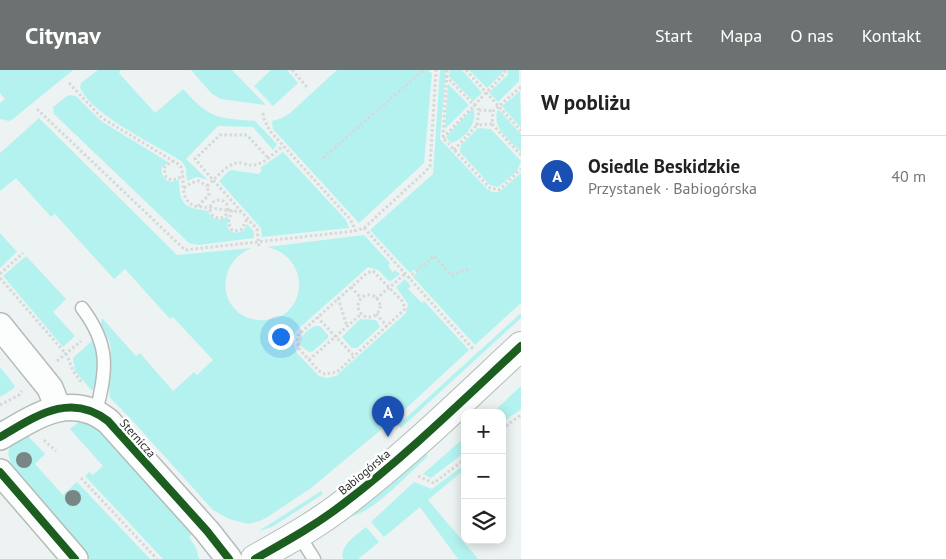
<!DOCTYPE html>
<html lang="pl">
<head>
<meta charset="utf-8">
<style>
  :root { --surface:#fff; --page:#f2f2f2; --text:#222; --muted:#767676; --line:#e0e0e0; --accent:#6c7271 }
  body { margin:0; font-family:"PT Sans",sans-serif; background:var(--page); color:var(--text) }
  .controls { position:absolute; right:15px; bottom:15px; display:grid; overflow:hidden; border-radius:10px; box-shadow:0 2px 12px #0003 }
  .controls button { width:45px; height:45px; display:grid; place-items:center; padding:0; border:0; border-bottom:1px solid var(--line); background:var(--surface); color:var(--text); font:25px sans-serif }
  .you { position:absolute; left:280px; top:266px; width:18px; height:18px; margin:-12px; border:4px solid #fff; border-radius:50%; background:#1a73e8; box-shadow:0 0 0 8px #1a73e833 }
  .badge { display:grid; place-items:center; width:32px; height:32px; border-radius:50%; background:var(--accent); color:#fff; font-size:16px; font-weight:700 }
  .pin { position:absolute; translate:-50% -41px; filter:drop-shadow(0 1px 2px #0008) }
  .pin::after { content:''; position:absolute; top:26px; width:18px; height:15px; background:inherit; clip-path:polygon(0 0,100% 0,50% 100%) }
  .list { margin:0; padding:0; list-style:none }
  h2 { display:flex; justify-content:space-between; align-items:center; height:65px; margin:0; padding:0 20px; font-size:21px }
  h2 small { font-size:16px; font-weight:400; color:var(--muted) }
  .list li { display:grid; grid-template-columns:32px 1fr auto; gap:15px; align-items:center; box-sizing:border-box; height:80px; padding:0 20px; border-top:1px solid var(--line) }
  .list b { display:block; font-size:19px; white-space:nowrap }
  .list p { margin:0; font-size:16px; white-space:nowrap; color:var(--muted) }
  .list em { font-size:16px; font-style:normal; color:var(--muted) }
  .icon { flex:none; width:28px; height:28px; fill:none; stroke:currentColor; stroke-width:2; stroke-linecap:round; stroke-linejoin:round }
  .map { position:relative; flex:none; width:521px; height:489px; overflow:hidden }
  header { display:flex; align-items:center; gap:30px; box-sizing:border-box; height:70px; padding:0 25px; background:var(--accent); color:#fff }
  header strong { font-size:24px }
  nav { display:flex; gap:28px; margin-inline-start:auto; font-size:18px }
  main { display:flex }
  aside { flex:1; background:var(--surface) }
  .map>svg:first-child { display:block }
  .green { fill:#b4f2ef }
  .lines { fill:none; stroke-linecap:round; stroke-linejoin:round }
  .service-casing { stroke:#b6bbba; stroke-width:15 }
  .minor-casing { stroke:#b6bbba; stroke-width:28 }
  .tertiary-casing { stroke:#b6bbba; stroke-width:30 }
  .path { stroke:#d6d9d8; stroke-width:3; stroke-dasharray:2.5 2.5; stroke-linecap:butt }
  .service { stroke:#fcfdfd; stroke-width:12 }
  .minor { stroke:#fcfdfd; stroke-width:25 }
  .tertiary { stroke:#fcfdfd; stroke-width:28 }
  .cycleway-casing { stroke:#fff; stroke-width:11 }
  .cycleway { stroke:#1b5e20; stroke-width:8 }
  .tree { fill:#788685 }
  .labels { text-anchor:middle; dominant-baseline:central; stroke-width:5; stroke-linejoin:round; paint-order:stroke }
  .street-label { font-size:12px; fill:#272c2b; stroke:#fff }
</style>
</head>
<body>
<header>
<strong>Citynav</strong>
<nav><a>Start</a><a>Mapa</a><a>O nas</a><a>Kontakt</a></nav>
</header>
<main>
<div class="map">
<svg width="521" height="489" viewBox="0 0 521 489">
  <rect width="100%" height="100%" fill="#ecf3f2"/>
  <g class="green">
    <path d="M0,0H73L13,49L9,51L0,49V33L5,29L0,23Z"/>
    <path d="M98,0H121L119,3L155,43L183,19C210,49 217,48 255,51L277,74L273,80L253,57L218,56L186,89L208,110L197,107L187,111L186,98L181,91C156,75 90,44 80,17L81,13Z"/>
    <path d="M191,0H232L266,35L221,29L212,24Z"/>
    <path d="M271,0H287L298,13L273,36L254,16Z"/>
    <path d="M337,0H430L429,2L432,3L424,93L359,153L273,59L272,51L282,48L289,44Z"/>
    <path d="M440,0H446L440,69L487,119L493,122H499L521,103V233L475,275L413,207L417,203L415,199L410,203L370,160L433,104Z"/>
    <path d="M450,0H462L482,23L473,31L449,6Z"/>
    <path d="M469,0H503V2L487,18Z"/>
    <path d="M508,0H519V11L498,32L489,22L508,5Z"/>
    <path d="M448,14L469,35L445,59Z"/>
    <path d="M520,21L521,58L502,36Z"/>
    <path d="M70,25L76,26L101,51L168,92L162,97C160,108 169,116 179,109C180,135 183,137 208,141C212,150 220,152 228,146L227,157C231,164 237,164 244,160L247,154L254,162V168L198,175L189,173L54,44L53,37L67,26Z"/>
    <path d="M473,38C479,52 464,70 451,73L446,67Z"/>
    <path d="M498,39L521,64V82C509,69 491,58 498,39Z"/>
    <path d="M39,48L177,185L251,178C209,197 222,254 266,250C308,247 312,187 267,177L364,165L390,193L388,196L393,202L395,200L400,204L391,211H389L378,200L368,197L296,261L293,269L296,282L319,306L327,308L336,306L406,243L408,234L396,217L405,209L411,216L408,219L422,233L424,231L469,280L400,344L311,418L269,446L260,451L248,454L229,449L213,440L130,348L110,328L109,316L111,281L110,273L101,255L102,248L136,286L140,283L173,321L194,302L197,305L213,290L173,247L170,249L125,199L114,209L55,144L51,147L16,108L0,121V83Z"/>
    <path d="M478,58L491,59L521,91L517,101L498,117L490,115L460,82L461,75Z"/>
    <path d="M283,82L346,150L349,158L262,167L261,158L219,111L230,100L259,104L262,100L260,98Z"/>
    <path d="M0,163L17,182L0,198Z"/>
    <path d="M26,186L66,229L53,242L75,266L63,277L3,206Z"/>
    <path d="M521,243V248L401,358L398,355Z"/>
    <path d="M360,249L376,250L380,257L357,278H352L342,267Z"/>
    <path d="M315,256H320L328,265V268L313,281L309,282L301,276C299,266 307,260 315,256Z"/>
    <path d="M93,270C98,287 100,303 93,320H91L75,301L73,288Z"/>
    <path d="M0,297L15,316L13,319L0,327Z"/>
    <path d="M521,316V339L502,353V343H492Z"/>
    <path d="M80,351L92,354L101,359L193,463L189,467L196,478L199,489H163L85,406L89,402L93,405L103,396L70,359Z"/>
    <path d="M26,364L45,384L35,394L63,425L77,412L150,489H90L31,422L12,396L8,384L9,379L11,374Z"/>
    <path d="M465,367V382L431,408L423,404Z"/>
    <path d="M425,382L428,386C411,401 372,444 351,446Z"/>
    <path d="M465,394V399L428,430L478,489H458L420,437L384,467L371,452L414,412L432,419Z"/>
    <path d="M321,421L323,424L272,457L259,461Z"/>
    <path d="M366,457L379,472L358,489H343C340,474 357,465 366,457Z"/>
  </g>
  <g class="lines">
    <g class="service-casing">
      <g id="service">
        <path d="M82,238C110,275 107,299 96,342"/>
        <path d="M298,464L314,489"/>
      </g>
    </g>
    <g class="minor-casing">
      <g id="minor">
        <path d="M0,256L50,318L58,338"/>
        <path d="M0,367C35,347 70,321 108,351L207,461L229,489"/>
        <path d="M0,402L75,489"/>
      </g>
    </g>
    <g class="tertiary-casing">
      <path id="tertiary" d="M255,489C285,472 316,455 343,434C406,386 463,330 521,276"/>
    </g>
    <g class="path">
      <path d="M292,0L307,17"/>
      <path d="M447,0L443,68L490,118L499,120L521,99"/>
      <path d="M466,0L521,61"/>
      <path d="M446,6L479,40"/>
      <path d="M69,13L102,48L180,95C187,109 177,129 195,136L241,142"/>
      <path d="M521,17L493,41L492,54L521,85"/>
      <path d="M37,39L185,180L355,161L364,158L426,101L430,96L436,0"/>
      <path d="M263,43L264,49L270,61L349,148L353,154L355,161"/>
      <path d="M492,54L477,55L479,40L493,41"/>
      <path d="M443,68L505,3V0"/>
      <path d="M454,80L477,55"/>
      <path d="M323,88L423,0"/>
      <path d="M174,91L166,95L164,98L166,107C172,112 177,109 183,105"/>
      <path d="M184,118L191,113L199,111L207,116"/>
      <circle cx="219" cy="139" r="9"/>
      <path d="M198,136L209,125L207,116L213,110L195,89L220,65H247L268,88"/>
      <path d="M232,140L228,153L232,160L235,161L242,159L247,149"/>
      <path d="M364,158L474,280"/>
      <path d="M259,176L257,159L213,110C221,103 230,91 242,93C248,95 252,96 258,94C267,91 275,82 283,76"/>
      <path d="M373,201L403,232L405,239L337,302L325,304L319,301L300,280L297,272L298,265L367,203Z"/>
      <path d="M0,204L23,183"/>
      <path d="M0,208L66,284L69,290L73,301L82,313"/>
      <path d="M408,208L434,186L451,205L469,199"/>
      <path d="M351,217L361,228"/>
      <circle cx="369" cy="236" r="11"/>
      <path d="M338,228L347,256"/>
      <path d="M376,229L405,204"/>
      <path d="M376,244L387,256"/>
      <path d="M317,247L354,286"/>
      <path d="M309,290L361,244"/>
      <path d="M57,291L81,271"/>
      <path d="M0,335L19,325L22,321"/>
      <path d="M502,359L521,345"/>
      <path d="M44,370L56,381"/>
      <path d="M418,406L434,413L465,389"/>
      <path d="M81,408L157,489"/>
    </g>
    <use href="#service" class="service"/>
    <use href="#minor" class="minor"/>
    <use href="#tertiary" class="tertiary"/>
    <g class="cycleway-casing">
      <g id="cycleway">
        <path d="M0,367C35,347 70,321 108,351L207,461L229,489"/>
        <path d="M0,402L75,489"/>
        <path d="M255,489C285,472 316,455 343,434C406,386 463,330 521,276"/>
      </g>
    </g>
    <use href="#cycleway" class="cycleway"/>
  </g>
  <g class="tree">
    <circle cx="24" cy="390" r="8"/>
    <circle cx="73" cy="428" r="8"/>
  </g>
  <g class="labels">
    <g class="street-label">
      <text transform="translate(138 368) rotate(48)">Sternicza</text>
      <text transform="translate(364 402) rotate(-40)">Babiogórska</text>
    </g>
  </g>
</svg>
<div class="controls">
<button>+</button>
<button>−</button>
<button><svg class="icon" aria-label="layers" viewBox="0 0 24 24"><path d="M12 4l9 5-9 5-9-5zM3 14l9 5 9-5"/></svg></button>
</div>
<div class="you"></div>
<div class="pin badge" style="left:388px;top:367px;background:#1a4fb4">A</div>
</div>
<aside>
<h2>W pobliżu<small></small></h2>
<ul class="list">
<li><span class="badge" style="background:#1a4fb4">A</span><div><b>Osiedle Beskidzkie</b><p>Przystanek · Babiogórska</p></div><em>40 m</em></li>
</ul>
</aside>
</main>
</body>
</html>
